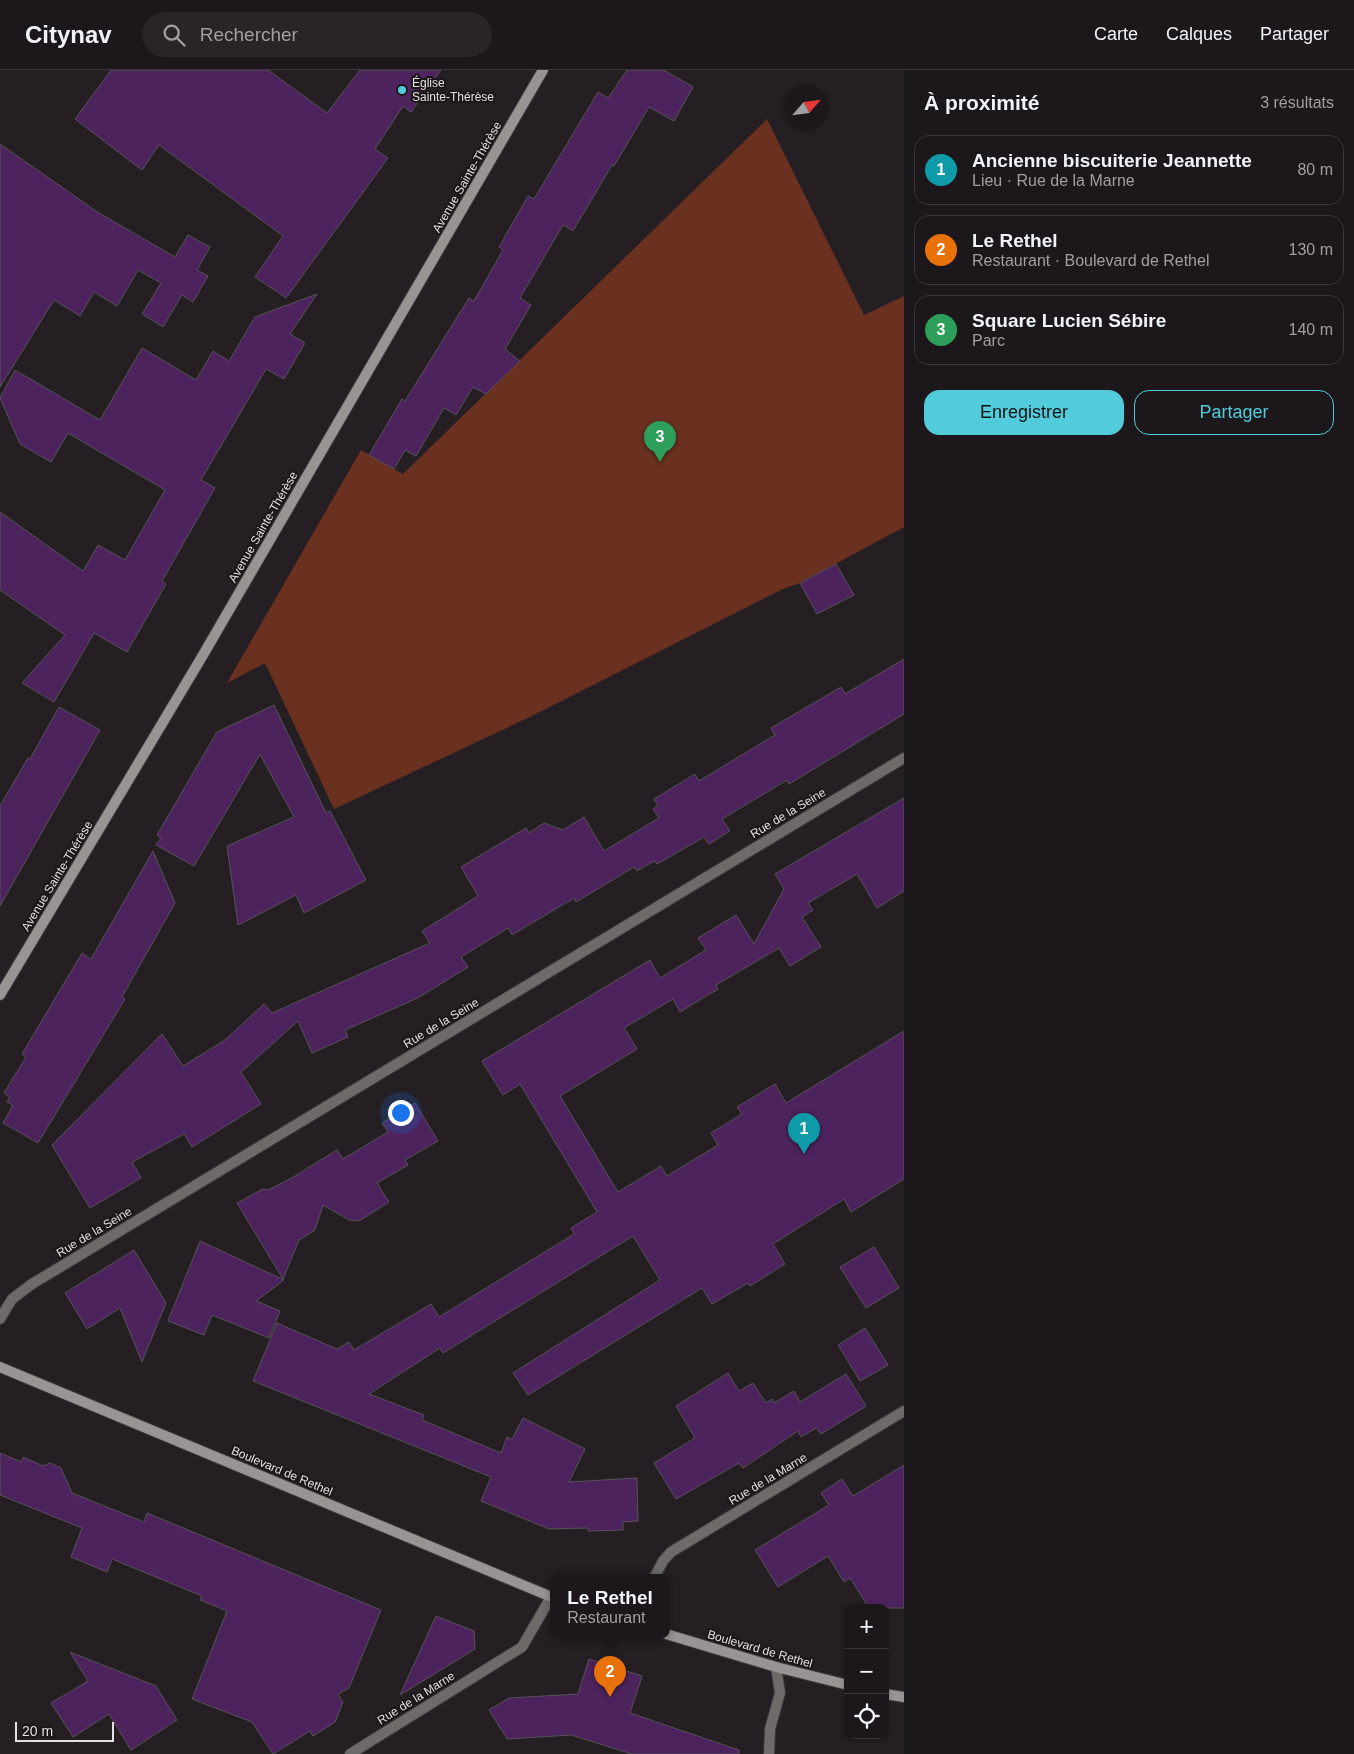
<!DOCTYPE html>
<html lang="fr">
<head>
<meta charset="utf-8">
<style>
  :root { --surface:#1c171a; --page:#292427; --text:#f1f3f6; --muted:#a09fa2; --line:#3a3639; --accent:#52cbda }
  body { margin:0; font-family:Arial,sans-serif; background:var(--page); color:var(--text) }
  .controls { position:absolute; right:15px; bottom:15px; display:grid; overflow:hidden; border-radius:10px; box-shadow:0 1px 4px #0004 }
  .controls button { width:45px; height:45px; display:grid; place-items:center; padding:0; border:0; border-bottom:1px solid var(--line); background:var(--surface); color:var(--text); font:25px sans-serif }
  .compass { position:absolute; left:784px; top:15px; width:45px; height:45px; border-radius:50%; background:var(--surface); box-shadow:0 1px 4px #0004; rotate:62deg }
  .scale { position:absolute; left:15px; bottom:12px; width:99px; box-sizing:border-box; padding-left:5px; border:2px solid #e3dfe2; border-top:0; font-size:14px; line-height:18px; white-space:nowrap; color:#e3dfe2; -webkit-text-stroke:4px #1c1619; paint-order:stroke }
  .you { position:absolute; left:400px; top:1042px; width:18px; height:18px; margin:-12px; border:4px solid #fff; border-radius:50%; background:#1a73e8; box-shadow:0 0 0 8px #1a73e833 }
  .badge { display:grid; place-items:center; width:32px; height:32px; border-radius:50%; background:var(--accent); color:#fff; font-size:16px; font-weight:700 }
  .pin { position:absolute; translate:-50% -41px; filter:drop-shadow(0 1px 2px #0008) }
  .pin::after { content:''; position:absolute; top:26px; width:18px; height:15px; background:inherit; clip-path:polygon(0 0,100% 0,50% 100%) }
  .popup { position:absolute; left:550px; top:1504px; width:120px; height:65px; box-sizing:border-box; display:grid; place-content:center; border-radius:10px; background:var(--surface); filter:drop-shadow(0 1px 4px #0005); font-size:16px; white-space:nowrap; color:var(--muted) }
  .popup b { font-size:19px; color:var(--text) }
  .popup::after { content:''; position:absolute; left:50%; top:100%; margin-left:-10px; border:10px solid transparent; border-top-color:var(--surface) }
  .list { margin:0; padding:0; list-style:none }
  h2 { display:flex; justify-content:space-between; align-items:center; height:65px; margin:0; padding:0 20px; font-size:21px }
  h2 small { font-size:16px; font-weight:400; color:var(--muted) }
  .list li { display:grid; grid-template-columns:32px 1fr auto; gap:15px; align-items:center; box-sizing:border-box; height:70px; margin:0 10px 10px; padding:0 10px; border:1px solid var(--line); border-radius:15px }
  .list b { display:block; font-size:19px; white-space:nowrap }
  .list p { margin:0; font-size:16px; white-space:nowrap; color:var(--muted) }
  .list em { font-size:16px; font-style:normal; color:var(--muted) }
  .actions { display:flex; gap:10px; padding:15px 20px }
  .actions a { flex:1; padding:11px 0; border:1px solid var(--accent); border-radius:15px; text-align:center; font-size:18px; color:var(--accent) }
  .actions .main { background:var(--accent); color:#111 }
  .icon { flex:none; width:28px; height:28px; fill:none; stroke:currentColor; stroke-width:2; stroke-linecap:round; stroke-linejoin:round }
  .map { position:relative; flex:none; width:904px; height:1684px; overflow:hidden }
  header { display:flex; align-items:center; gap:30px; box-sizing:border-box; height:70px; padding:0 25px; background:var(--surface); border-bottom:1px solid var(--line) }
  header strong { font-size:24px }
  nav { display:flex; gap:28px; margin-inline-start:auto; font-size:18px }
  .search { width:350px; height:45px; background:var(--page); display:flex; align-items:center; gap:12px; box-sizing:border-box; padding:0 18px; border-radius:28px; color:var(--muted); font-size:19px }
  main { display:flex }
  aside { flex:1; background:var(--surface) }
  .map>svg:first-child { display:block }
  .green { fill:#6a3121 }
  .building { fill:#4c235c; stroke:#575359 }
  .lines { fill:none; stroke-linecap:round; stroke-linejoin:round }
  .street-casing { stroke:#403a3e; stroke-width:12 }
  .secondary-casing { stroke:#403a3e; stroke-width:12 }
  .street { stroke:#6e6a6a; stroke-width:10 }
  .secondary { stroke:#9a9394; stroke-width:10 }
  .poi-dot { fill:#52cbda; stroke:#1c1619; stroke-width:2 }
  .labels { text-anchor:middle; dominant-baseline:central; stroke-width:4; stroke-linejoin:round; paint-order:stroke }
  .poi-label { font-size:12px; fill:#e3dfe2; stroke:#1c1619; text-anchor:start }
  .street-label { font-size:12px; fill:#e3dfe2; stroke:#1c1619 }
</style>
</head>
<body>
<header>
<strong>Citynav</strong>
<div class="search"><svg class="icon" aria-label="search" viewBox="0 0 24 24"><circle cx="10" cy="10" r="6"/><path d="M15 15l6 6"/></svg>Rechercher</div>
<nav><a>Carte</a><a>Calques</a><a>Partager</a></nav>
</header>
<main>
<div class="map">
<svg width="904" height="1684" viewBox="0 0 904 1684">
  <rect width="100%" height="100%" fill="#251f23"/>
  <path class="green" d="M767,49L864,245L904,226V457L800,513L783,519L530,647L334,739L265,593L227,613L361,380L403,404Z"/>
  <g class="building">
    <path d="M111,0H268L327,43L360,0H441L411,42L403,36L375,79L388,88L286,228L255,207L283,166L159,75L142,100L75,49Z"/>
    <path d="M627,0H664L693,17L674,51L649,37L614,96L612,95L573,161L563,155L520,228L531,235L505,279L520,291L486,324L473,317L456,345L444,338L416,386L405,380L394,399L369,385L402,329L405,331L469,228L474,231L503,180L499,177L528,126L534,129L598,22L608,28Z"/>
    <path d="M0,74L99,143L175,187L188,165L210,177L197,200L208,206L193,232L182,225L163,257L142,244L161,213L138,200L117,236L94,222L80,246L54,230L0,317Z"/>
    <path d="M317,224L290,264L305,273L284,309L266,299L201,410L215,418L162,511L166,514L127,582L94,563L54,632L22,613L65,565L0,520V442L83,501L98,475L125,490L165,420L68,363L51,392L20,374L0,328L15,300L100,350L142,278L196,310L213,281L229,291L255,247Z"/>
    <path d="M836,494L854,525L817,544L800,513Z"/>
    <path d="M904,589V644L789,714L787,710L722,749L730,761L709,774L704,767L657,794L654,791L637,801L634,797L576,832L574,828L512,865L508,858L461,887L468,897L418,928L345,960L348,967L312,983L298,951L241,1002L261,1034L192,1077L184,1064L132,1092L141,1108L90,1138L52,1075L162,964L183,996L225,970L264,934L272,943L430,873L422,861L478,826L461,797L526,758L529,763L544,753L563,760L584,747L604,781L659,748L653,739L658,736L654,729L695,704L699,711L775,665L771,658L841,617L845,624Z"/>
    <path d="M274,635L326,743L330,741L366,810L304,843L296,825L238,855L227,776L294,747L260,684L194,796L156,775L161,768L157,765L217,662Z"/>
    <path d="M59,637L100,660L0,836V736L28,688L30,689Z"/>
    <path d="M904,728V821L877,838L857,804L808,833L813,840L802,847L821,877L790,896L779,878L716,915L718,919L680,942L673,929L624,958L637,979L560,1026L618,1122L661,1096L667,1106L718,1075L711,1063L742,1044L737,1037L775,1014L786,1033L904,961V1109L851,1142L844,1129L773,1174L785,1194L750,1216L748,1213L712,1234L702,1218L528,1325L513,1303L660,1210L633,1166L443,1283L440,1278L369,1324L424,1345L422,1350L501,1383L507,1367L512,1369L523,1348L585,1379L569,1412L637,1408L638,1451L623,1452V1460L588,1461V1458L549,1459L481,1431L491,1407L253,1311L277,1253L337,1279L349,1272L354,1280L431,1234L439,1247L574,1164L571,1158L597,1142L520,1014L503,1025L482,991L650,890L660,908L706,880L698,868L736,845L754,874L784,819L775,804Z"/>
    <path d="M153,781L175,833L122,927L125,929L38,1073L3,1053L13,1035L7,1032L10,1027L4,1023L26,987L22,984L82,883L91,889Z"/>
    <path d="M415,1033L438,1071L405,1090L408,1095L377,1113L389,1132L359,1151L349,1150L323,1135L315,1160L299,1170L283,1209L237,1133L263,1119L268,1120L290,1109L337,1080L343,1089L388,1062L382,1053Z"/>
    <path d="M200,1171L284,1210L256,1231L280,1241L269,1268L212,1245L204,1265L168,1251Z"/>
    <path d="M874,1177L899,1218L866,1238L840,1197Z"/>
    <path d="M134,1180L166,1233L142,1292L120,1238L87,1259L65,1223Z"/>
    <path d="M865,1258L888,1295L860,1311L838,1275Z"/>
    <path d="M728,1303L739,1321L753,1313L766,1333L772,1329L774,1333L794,1321L800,1332L846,1304L866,1336L821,1364L816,1358L801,1367L798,1361L743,1398L739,1393L676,1429L654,1393L695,1368L676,1336Z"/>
    <path d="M0,1383L21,1392L23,1387L43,1396L50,1393L61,1398L72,1423L144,1452L147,1443L381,1540L349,1618L338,1624L343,1632L335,1652L313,1666L310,1661L273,1684L252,1652L192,1629L227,1541L200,1530L202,1526L112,1489L107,1502L71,1487L82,1458L0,1425Z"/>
    <path d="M904,1395V1538H869L850,1508L844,1512L828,1486L778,1517L755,1480L829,1435L821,1423L842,1409L853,1426Z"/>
    <path d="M436,1546L474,1561L475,1579L400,1625Z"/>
    <path d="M70,1582L156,1616L177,1650L131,1680L109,1644L73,1667L51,1633L88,1611Z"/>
    <path d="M589,1589L642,1606L630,1643L739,1680V1684H632L571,1665L507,1669L489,1640L509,1628L578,1624Z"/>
  </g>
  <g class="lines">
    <g class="street-casing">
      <g id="street">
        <path d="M0,1249L12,1229L32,1214L904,688"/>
        <path d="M654,1508L663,1491L671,1482L904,1341"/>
        <path d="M350,1684L522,1577L551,1527"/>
        <path d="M769,1684L770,1659L780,1623L776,1597"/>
      </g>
    </g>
    <g class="secondary-casing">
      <g id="secondary">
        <path d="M0,925L203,585L543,0"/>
        <path d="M0,1297L554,1528"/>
        <path d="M666,1564L776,1597L848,1615"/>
        <path d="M885,1624L904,1627"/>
      </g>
    </g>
    <use href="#street" class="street"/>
    <use href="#secondary" class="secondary"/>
  </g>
  <circle class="poi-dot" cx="402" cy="20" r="5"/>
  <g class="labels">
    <g class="poi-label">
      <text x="412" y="13">Église<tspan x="412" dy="14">Sainte-Thérèse</tspan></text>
    </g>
    <g class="street-label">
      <text transform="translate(467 107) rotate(-60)">Avenue Sainte-Thérèse</text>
      <text transform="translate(263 457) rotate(-60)">Avenue Sainte-Thérèse</text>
      <text transform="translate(788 743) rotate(-31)">Rue de la Seine</text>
      <text transform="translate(57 806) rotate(-59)">Avenue Sainte-Thérèse</text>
      <text transform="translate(441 953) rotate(-31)">Rue de la Seine</text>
      <text transform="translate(94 1162) rotate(-31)">Rue de la Seine</text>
      <text transform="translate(282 1401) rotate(23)">Boulevard de Rethel</text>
      <text transform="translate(768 1409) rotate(-31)">Rue de la Marne</text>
      <text transform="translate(760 1579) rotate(16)">Boulevard de Rethel</text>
      <text transform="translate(416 1628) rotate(-32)">Rue de la Marne</text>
    </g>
  </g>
</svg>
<div class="controls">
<button>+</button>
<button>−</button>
<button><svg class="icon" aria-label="locate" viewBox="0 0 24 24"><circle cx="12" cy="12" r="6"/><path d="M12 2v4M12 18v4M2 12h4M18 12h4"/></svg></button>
</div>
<svg class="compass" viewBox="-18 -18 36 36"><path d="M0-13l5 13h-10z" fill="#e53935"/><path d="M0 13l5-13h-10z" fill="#a09fa2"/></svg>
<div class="scale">20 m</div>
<div class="you"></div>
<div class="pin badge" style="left:804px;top:1084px;background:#0f9aa8">1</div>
<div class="pin badge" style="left:610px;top:1627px;background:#e8710a">2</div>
<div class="popup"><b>Le Rethel</b>Restaurant</div>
<div class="pin badge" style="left:660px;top:392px;background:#2e9e5b">3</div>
</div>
<aside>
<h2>À proximité<small>3 résultats</small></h2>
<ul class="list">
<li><span class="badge" style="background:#0f9aa8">1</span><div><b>Ancienne biscuiterie Jeannette</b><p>Lieu · Rue de la Marne</p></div><em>80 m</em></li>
<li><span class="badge" style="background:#e8710a">2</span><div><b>Le Rethel</b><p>Restaurant · Boulevard de Rethel</p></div><em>130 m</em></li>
<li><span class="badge" style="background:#2e9e5b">3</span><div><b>Square Lucien Sébire</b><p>Parc</p></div><em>140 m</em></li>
</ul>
<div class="actions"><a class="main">Enregistrer</a><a>Partager</a></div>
</aside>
</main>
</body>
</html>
